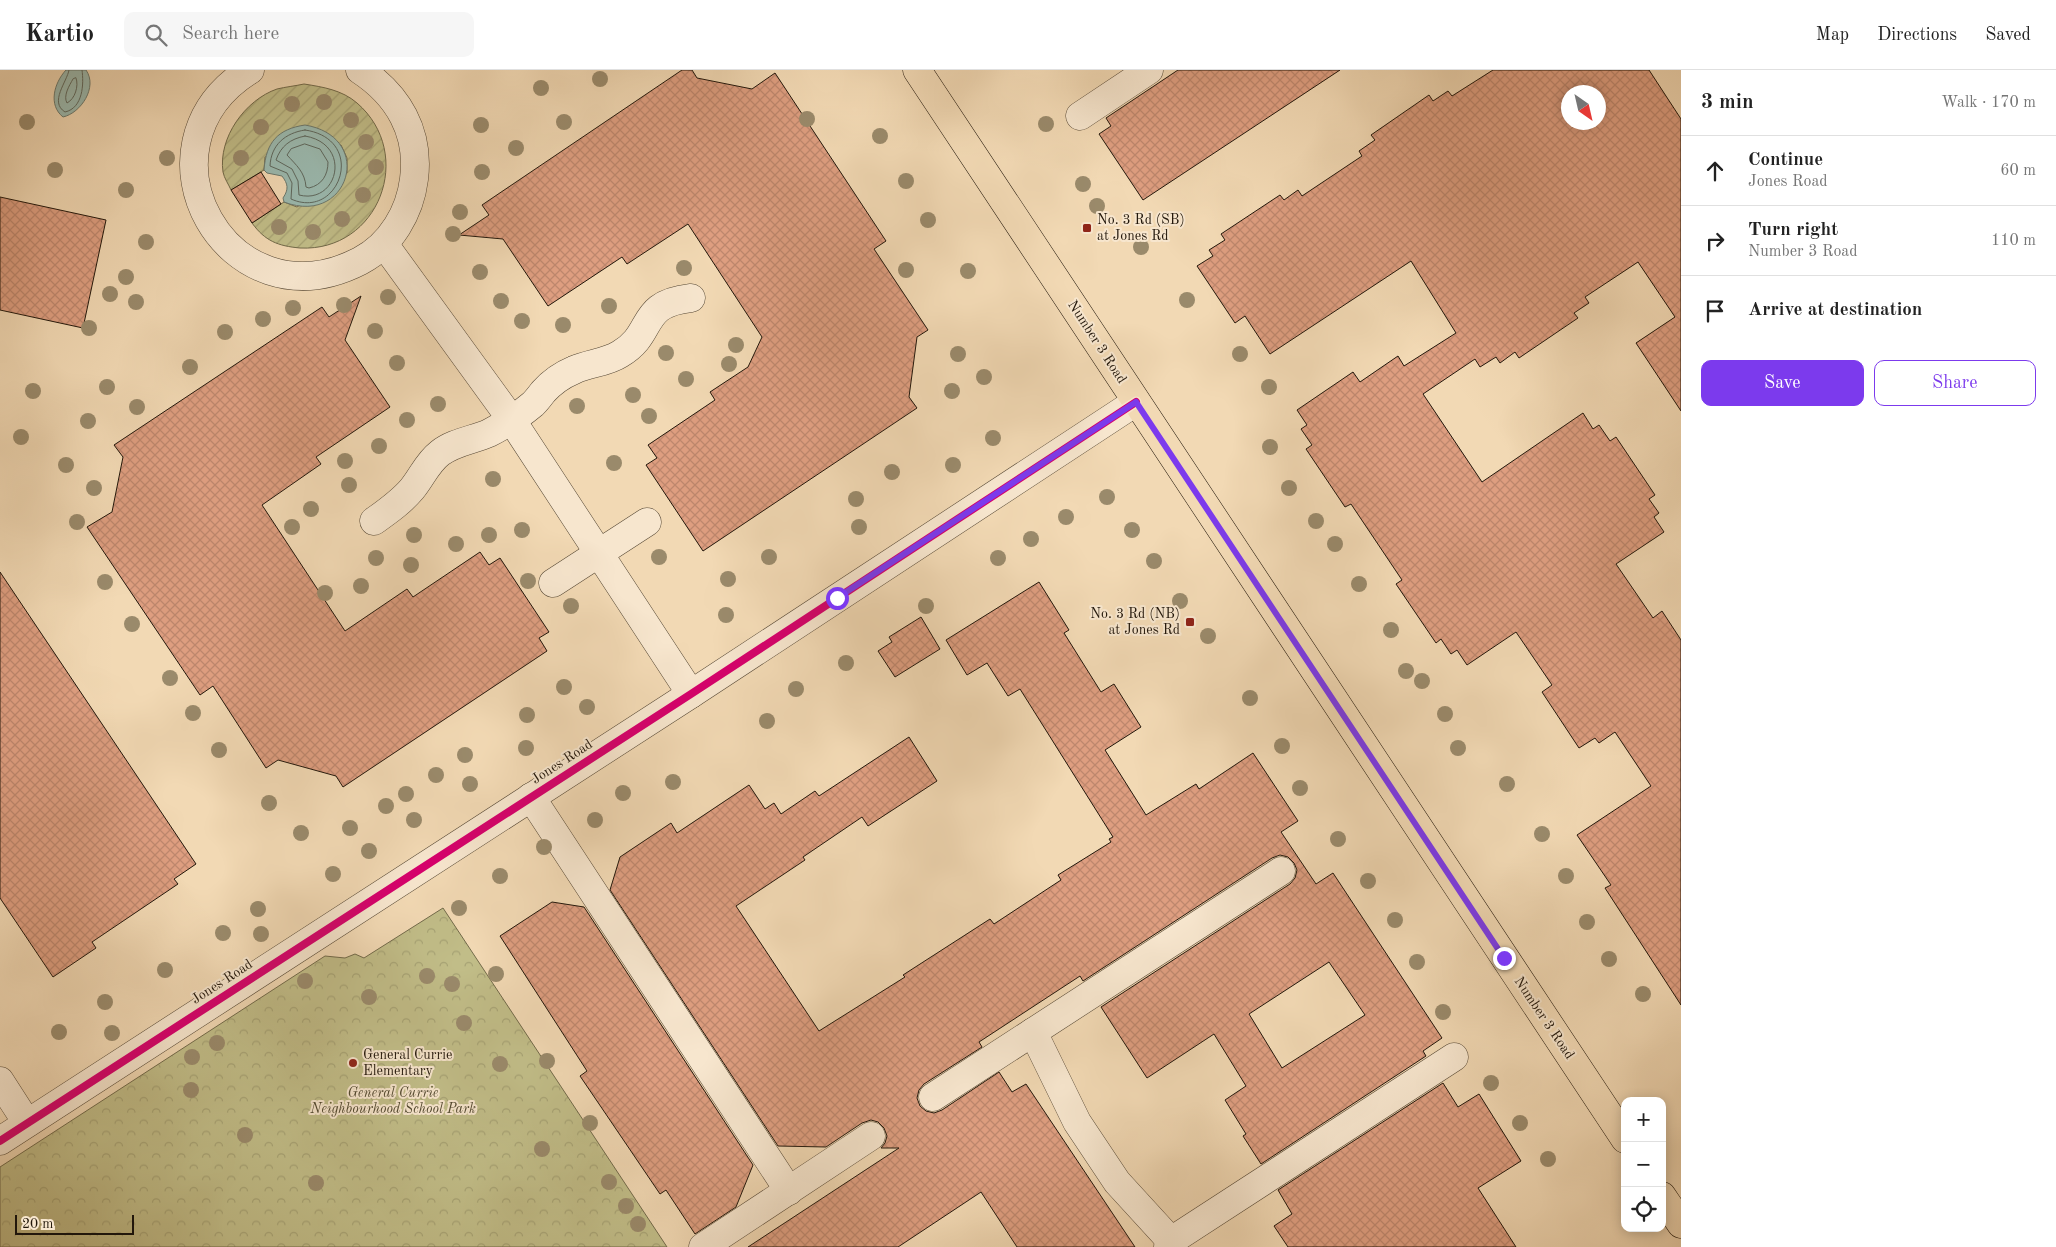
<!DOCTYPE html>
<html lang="en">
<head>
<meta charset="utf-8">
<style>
  :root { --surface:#fff; --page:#f6f6f6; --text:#222; --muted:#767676; --line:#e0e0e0; --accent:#7c3aed }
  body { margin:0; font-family:"Old Standard TT",serif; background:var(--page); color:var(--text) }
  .controls { position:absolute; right:15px; bottom:15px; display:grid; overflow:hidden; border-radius:10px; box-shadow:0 2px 12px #0003 }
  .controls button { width:45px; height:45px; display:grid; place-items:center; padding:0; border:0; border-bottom:1px solid var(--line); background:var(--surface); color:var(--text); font:25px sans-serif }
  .compass { position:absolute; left:1561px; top:15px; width:45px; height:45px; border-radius:50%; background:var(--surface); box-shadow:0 2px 12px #0003; rotate:146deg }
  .scale { position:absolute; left:15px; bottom:12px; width:119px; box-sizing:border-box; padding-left:5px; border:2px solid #22170b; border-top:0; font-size:14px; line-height:18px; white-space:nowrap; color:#22170b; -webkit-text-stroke:4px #f7e6ce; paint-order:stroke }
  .stop { position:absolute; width:15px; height:15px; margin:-11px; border:4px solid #7c3aed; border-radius:50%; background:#fff }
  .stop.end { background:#7c3aed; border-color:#fff; box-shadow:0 1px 5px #0008 }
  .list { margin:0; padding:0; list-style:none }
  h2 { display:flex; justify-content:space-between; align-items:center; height:65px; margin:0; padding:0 20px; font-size:21px }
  h2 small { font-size:16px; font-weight:400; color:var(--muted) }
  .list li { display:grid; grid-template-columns:32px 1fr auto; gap:15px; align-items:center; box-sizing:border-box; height:70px; padding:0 20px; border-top:1px solid var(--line) }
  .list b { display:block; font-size:19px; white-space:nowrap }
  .list p { margin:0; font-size:16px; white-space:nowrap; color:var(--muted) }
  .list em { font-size:16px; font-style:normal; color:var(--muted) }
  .actions { display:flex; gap:10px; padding:15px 20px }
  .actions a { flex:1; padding:11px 0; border:1px solid var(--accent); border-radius:10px; text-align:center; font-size:18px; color:var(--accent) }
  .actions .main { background:var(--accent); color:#fff }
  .icon { flex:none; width:28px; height:28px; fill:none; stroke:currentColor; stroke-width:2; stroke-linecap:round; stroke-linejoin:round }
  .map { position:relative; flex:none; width:1681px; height:1177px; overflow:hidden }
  header { display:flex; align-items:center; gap:30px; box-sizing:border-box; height:70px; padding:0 25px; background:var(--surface); border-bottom:1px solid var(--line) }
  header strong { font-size:24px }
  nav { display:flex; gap:28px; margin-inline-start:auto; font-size:18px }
  .search { width:350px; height:45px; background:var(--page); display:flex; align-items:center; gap:12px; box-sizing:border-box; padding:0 18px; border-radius:10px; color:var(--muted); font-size:19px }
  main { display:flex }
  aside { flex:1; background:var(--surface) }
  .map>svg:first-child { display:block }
  .park { fill:url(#park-crowns); stroke:#726a4a }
  .garden { fill:url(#garden-furrows); stroke:#726a4a }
  .water { fill:#9bbab0; stroke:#6b796e }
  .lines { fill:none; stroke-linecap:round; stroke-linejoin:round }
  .shore { stroke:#5e685e; stroke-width:1 }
  .building { fill:url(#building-cross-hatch); stroke:#22170b; fill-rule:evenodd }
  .minor-casing { stroke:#564835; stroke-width:29 }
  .major-casing { stroke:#22170b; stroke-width:29 }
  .minor { stroke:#f7e6ce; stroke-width:28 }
  .major { stroke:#f2d9b4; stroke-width:28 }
  .cycleway-casing { stroke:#f7e6ce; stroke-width:11 }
  .cycleway { stroke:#d6006c; stroke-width:8 }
  .tree { fill:#9a8a6b }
  .route { stroke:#7c3aed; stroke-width:6 }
  .poi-dot { fill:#8f2418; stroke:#f7e6ce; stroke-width:2 }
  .labels { text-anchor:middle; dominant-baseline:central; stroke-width:4; stroke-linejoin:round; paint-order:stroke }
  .poi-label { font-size:14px; fill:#22170b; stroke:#f7e6ce; text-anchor:start }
  .street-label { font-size:14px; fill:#22170b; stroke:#f7e6ce }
  .park-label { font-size:14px; font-style:italic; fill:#524930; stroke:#f7e6ce }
</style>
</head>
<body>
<header>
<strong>Kartio</strong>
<div class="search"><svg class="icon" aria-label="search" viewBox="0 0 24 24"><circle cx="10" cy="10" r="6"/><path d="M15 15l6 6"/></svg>Search here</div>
<nav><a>Map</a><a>Directions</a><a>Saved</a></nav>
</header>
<main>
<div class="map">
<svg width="1681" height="1177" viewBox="0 0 1681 1177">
  <defs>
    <pattern id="park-crowns" width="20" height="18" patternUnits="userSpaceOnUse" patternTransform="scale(1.25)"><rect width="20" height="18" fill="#c1bd88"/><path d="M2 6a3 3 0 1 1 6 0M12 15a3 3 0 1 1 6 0" fill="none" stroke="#a6a274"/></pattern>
    <pattern id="garden-furrows" width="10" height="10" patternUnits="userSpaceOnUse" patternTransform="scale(1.25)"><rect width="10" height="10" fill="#c1bd88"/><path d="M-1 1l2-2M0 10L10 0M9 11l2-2" fill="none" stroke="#a6a274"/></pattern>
    <pattern id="building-cross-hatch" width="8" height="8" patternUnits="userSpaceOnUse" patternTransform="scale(1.25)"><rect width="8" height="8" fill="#de9e80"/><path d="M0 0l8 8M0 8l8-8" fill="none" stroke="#be876d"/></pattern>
  </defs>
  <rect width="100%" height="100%" fill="#f2d9b4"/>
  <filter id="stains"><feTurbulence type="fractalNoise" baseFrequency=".004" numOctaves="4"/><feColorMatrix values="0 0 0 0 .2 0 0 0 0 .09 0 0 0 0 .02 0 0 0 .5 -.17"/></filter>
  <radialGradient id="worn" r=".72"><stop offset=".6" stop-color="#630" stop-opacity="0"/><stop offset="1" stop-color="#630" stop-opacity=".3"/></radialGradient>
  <path class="park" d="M443,838L667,1177H0V1097L325,886L345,888L355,884L364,888Z"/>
  <path class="garden" d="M304,14C323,17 342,20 357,33C416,84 379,182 300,178C278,176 265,171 252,153L284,132L297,137L347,103V88L341,75L265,87L264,100L231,120C229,115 224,108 223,102C218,68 245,30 277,19C285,17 295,16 304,14Z"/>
  <g class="water">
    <path d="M66,0H86C98,17 81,43 63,47C48,35 54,13 66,0Z"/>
    <path d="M305,55C376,67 349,157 284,132L283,128C289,119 288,114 282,106L267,103L264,100C266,72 278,59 305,55Z"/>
  </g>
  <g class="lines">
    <g class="shore">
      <path d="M69,0C67,12 49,32 65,42C83,38 84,14 82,0"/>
      <path d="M76,8C79,16 75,29 67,33C63,26 69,16 73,9Z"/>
      <path d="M305,60C368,69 340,151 291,129L292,113L287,103L270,96C271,75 285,63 305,60Z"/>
      <path d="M305,66C353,74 338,135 299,125L298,111L292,99L276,90C281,76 290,69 305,66Z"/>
      <path d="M305,74L320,79L328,92C328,105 322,115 309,118L306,117C305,102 296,95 287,85L291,79Z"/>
    </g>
  </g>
  <g class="building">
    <path d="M682,0H692L697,8L752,19L775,3L886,171L874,179L928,260L917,267L909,327L917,338L703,481L646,395L657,388L648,375L715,330L710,322L748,297L762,267L688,154L627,194L622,187L548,236L503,169L459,165L489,145L482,135Z"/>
    <path d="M1178,0H1340L1143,130L1099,64L1111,56L1106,48Z"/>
    <path d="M1493,0H1649L1681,49V341L1636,273L1675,247L1638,192L1585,227L1589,233L1574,243L1578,248L1519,288L1515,282L1500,293L1496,287L1480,297L1475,289L1423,324L1482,412L1583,343L1593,359L1599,355L1610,371L1616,367L1655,425L1649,429L1659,443L1654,447L1664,462L1616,494L1653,548L1662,541L1681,570V935L1605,818L1611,815L1577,765L1651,716L1615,662L1599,673L1595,668L1579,678L1542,622L1552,615L1516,562L1467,595L1457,580L1451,584L1441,569L1436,573L1396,514L1402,510L1351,434L1345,437L1306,379L1312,375L1301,359L1307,355L1297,340L1353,302L1360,312L1398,286L1404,296L1456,263L1411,191L1270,284L1245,246L1235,253L1197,196L1213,186L1209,180L1225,170L1221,164L1280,125L1284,130L1298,120L1302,126L1362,86L1359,81L1375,70L1371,65L1429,25L1433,31L1448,21L1452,26ZM1568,22H1598V52H1568Z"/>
    <path d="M261,102L281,134L252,153L231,120Z"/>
    <path d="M0,127L106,150L83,258L0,240Z"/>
    <path d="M361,226L345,270L390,337L316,387L321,394L262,435L345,561L407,519L413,527L480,482L489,495L500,488L549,562L539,568L547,581L343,717L336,706L278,690L266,698L213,616L200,625L87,457L112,442L123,387L114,375L322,237L329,247Z"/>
    <path d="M0,502L196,794L174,809L178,814L92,872L96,878L53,907L0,828Z"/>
    <path d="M1039,512L1069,560L1064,563L1101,622L1114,614L1141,657L1105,680L1146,745L1196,714L1199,719L1253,683L1298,751L1281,762L1316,814L1333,803L1442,968L1423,981L1426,986L1261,1094L1243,1066L1246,1064L1225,1030L1246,1016L1214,964L1147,1008L1101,937L1290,814L1295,808L1297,800L1294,793L1288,787L1280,785L1272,788L1083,911L1080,906L979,972L982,977L924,1014L919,1020L917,1028L920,1036L926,1041L934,1043L942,1040L999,1002L1012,1022L1026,1014L1135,1177H1017L981,1122L898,1177H748L899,1078H881L885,1073L887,1066L884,1058L878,1052L871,1050L862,1053L826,1077L778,1076L610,820L620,787L671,753L677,763L749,715L765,739L774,733L781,744L815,721L819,726L909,667L937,711L868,756L862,747L803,787L805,790L736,836L819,961L905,907L903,905L990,849L994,854L1061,810L1058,805L1111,772L1109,769L1113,767L1020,619L1008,626L987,593L967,605L946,570ZM1329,892L1365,945L1282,998L1249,944Z"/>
    <path d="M921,547L940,579L895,607L878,581L892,572L889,567Z"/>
    <path d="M552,832L584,837L753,1095L736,1137L695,1164L666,1120L660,1124L597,1031L580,1006L587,1001L500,866Z"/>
    <path d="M1443,1013L1458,1037L1479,1024L1521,1091L1478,1118L1516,1177H1288L1274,1156L1292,1144L1278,1120Z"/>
  </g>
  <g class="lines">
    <g class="minor-casing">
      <g id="minor">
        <path d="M250,0C126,77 228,259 360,191C391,175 410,142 414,109C420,62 398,25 360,0"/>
        <path d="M1080,46L1149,0"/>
        <path d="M384,174L511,349L691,624"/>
        <path d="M374,451C388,441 401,432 412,419C422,407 427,393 440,383C454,372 473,370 489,363C503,356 521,344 533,334C537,330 540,326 543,322C551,313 562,305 574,300C589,293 606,293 620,284C656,263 637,234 691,228"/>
        <path d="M553,513L647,452"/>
        <path d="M531,727L789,1121"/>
        <path d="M1033,962L1077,1052L1117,1112L1171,1171"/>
        <path d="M0,1011L27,1053"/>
        <path d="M933,1027L1281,801"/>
        <path d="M0,1071L691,624L1136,332"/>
        <path d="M703,1177L871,1066"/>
        <path d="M1168,1177L1171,1171L1454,987"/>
      </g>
    </g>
    <g class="major-casing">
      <g id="major">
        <path d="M917,0L1625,1069"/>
        <path d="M1662,1126L1681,1154"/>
      </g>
    </g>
    <use href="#minor" class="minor"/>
    <use href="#major" class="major"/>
    <g class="cycleway-casing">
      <path id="cycleway" d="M0,1071L691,624L1136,332"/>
    </g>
    <use href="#cycleway" class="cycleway"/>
  </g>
  <g class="tree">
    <circle cx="600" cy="9" r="8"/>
    <circle cx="541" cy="18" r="8"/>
    <circle cx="324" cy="32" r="8"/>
    <circle cx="292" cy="34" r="8"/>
    <circle cx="807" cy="49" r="8"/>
    <circle cx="351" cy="50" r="8"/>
    <circle cx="27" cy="52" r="8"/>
    <circle cx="564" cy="52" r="8"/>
    <circle cx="1046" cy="54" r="8"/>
    <circle cx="481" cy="55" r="8"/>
    <circle cx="261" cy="57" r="8"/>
    <circle cx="880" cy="66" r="8"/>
    <circle cx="366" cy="72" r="8"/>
    <circle cx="516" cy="78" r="8"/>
    <circle cx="167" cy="88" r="8"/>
    <circle cx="241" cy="88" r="8"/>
    <circle cx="376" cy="97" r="8"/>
    <circle cx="55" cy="100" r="8"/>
    <circle cx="482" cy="102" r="8"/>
    <circle cx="906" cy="111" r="8"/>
    <circle cx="1083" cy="114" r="8"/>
    <circle cx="126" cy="120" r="8"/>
    <circle cx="363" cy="125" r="8"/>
    <circle cx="1097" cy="136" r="8"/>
    <circle cx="460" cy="142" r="8"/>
    <circle cx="342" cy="149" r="8"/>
    <circle cx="928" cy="150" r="8"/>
    <circle cx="279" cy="157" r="8"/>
    <circle cx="313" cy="162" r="8"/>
    <circle cx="453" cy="164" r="8"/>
    <circle cx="146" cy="172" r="8"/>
    <circle cx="1141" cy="177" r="8"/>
    <circle cx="684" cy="198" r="8"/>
    <circle cx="906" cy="200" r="8"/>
    <circle cx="968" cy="201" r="8"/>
    <circle cx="480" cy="202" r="8"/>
    <circle cx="126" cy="207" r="8"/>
    <circle cx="110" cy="224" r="8"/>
    <circle cx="388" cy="227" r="8"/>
    <circle cx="1187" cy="230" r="8"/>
    <circle cx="501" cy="231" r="8"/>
    <circle cx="136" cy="232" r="8"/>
    <circle cx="344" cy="235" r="8"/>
    <circle cx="609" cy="236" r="8"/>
    <circle cx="293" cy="238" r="8"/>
    <circle cx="263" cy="249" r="8"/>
    <circle cx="522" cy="251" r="8"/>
    <circle cx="563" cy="255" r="8"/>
    <circle cx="89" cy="258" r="8"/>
    <circle cx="375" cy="261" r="8"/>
    <circle cx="225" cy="262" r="8"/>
    <circle cx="736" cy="275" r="8"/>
    <circle cx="666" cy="283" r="8"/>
    <circle cx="958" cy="284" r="8"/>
    <circle cx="1240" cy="284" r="8"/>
    <circle cx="397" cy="293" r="8"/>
    <circle cx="729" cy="294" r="8"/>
    <circle cx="190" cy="297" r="8"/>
    <circle cx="984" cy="307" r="8"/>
    <circle cx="686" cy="309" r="8"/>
    <circle cx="107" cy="317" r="8"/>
    <circle cx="1269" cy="317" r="8"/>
    <circle cx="33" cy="321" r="8"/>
    <circle cx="952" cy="321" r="8"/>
    <circle cx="633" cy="325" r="8"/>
    <circle cx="438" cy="334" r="8"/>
    <circle cx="577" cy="336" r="8"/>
    <circle cx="137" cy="337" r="8"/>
    <circle cx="649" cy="346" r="8"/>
    <circle cx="407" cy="350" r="8"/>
    <circle cx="88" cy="351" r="8"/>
    <circle cx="21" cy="367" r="8"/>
    <circle cx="993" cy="368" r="8"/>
    <circle cx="379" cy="376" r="8"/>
    <circle cx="1270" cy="377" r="8"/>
    <circle cx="345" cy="391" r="8"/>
    <circle cx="614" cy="393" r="8"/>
    <circle cx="66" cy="395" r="8"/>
    <circle cx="953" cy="395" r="8"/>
    <circle cx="892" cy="402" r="8"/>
    <circle cx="493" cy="409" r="8"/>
    <circle cx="349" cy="415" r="8"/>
    <circle cx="94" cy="418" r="8"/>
    <circle cx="1289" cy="418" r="8"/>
    <circle cx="1107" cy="427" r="8"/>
    <circle cx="856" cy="429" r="8"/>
    <circle cx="311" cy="439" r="8"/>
    <circle cx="1066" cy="447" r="8"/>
    <circle cx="1316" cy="451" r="8"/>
    <circle cx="77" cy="452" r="8"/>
    <circle cx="292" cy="457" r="8"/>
    <circle cx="859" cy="457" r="8"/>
    <circle cx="522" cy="460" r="8"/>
    <circle cx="1132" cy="460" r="8"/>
    <circle cx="414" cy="465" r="8"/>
    <circle cx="489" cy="465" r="8"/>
    <circle cx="1031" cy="469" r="8"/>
    <circle cx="456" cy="474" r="8"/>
    <circle cx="1335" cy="474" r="8"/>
    <circle cx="659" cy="487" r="8"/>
    <circle cx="769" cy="487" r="8"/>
    <circle cx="376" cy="488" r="8"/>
    <circle cx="998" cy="488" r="8"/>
    <circle cx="1154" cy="491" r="8"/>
    <circle cx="411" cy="495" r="8"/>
    <circle cx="728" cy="509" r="8"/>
    <circle cx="528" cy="511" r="8"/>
    <circle cx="105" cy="512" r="8"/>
    <circle cx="1359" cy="514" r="8"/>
    <circle cx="361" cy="516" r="8"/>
    <circle cx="325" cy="523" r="8"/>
    <circle cx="1180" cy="531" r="8"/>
    <circle cx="571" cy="536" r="8"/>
    <circle cx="926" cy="536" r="8"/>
    <circle cx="726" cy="545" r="8"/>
    <circle cx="132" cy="554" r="8"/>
    <circle cx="1391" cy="560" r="8"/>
    <circle cx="1208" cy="566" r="8"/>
    <circle cx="846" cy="593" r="8"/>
    <circle cx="1406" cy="601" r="8"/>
    <circle cx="170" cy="608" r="8"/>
    <circle cx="1422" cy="611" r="8"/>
    <circle cx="564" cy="617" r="8"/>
    <circle cx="796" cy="619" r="8"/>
    <circle cx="1250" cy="628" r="8"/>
    <circle cx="587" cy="637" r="8"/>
    <circle cx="193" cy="643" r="8"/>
    <circle cx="1445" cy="644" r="8"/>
    <circle cx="527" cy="645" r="8"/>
    <circle cx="767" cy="651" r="8"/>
    <circle cx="1282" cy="676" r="8"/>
    <circle cx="526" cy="678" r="8"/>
    <circle cx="1458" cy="678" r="8"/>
    <circle cx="219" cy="680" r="8"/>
    <circle cx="465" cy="685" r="8"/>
    <circle cx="436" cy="705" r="8"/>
    <circle cx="673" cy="712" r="8"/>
    <circle cx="470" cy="714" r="8"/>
    <circle cx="1507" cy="714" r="8"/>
    <circle cx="1300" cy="718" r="8"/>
    <circle cx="623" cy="723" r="8"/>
    <circle cx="406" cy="724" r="8"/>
    <circle cx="269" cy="733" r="8"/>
    <circle cx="386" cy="736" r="8"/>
    <circle cx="414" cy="750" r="8"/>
    <circle cx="595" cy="750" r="8"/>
    <circle cx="350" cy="758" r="8"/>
    <circle cx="301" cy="763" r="8"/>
    <circle cx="1542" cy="764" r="8"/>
    <circle cx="1338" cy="769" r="8"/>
    <circle cx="544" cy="777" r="8"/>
    <circle cx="369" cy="781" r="8"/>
    <circle cx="333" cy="804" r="8"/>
    <circle cx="500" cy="806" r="8"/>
    <circle cx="1566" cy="806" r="8"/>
    <circle cx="1368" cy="811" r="8"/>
    <circle cx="459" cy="838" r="8"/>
    <circle cx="258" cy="839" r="8"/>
    <circle cx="1395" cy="850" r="8"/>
    <circle cx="1587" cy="852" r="8"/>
    <circle cx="223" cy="863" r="8"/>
    <circle cx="261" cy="864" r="8"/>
    <circle cx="1609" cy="889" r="8"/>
    <circle cx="1417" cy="892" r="8"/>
    <circle cx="165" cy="900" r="8"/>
    <circle cx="496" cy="904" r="8"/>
    <circle cx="427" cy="906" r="8"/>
    <circle cx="305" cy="911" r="8"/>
    <circle cx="452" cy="914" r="8"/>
    <circle cx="1643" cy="924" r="8"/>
    <circle cx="369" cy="927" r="8"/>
    <circle cx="105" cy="932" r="8"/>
    <circle cx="1443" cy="942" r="8"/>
    <circle cx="464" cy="953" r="8"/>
    <circle cx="59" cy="962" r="8"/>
    <circle cx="112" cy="963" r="8"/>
    <circle cx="217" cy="973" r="8"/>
    <circle cx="192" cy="987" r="8"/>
    <circle cx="547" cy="991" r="8"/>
    <circle cx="500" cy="994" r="8"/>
    <circle cx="1491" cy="1013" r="8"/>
    <circle cx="191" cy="1020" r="8"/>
    <circle cx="590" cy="1053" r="8"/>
    <circle cx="1520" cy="1053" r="8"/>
    <circle cx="245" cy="1065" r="8"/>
    <circle cx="542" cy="1079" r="8"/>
    <circle cx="1548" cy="1089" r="8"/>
    <circle cx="609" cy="1112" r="8"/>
    <circle cx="316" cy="1113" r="8"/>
    <circle cx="626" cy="1136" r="8"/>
    <circle cx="638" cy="1154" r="8"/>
  </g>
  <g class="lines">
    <path class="route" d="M837,528L1136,332L1504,888"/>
  </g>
  <g class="poi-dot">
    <rect x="1082" y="153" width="10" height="10" rx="2.5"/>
    <rect x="1185" y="547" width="10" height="10" rx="2.5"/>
    <circle cx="353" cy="993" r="5"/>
  </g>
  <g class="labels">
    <g class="poi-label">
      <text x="1097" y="150">No. 3 Rd (SB)<tspan x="1097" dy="16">at Jones Rd</tspan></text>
      <text x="1180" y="544" text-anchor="end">No. 3 Rd (NB)<tspan x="1180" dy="16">at Jones Rd</tspan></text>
      <text x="363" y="985">General Currie<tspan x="363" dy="16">Elementary</tspan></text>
    </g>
    <g class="street-label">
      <text transform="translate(1097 272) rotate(57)">Number 3 Road</text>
      <text transform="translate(562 692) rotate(-33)">Jones Road</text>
      <text transform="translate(222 912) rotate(-33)">Jones Road</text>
      <text transform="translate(1544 948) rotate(56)">Number 3 Road</text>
    </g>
    <g class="park-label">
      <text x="393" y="1023">General Currie<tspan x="393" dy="16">Neighbourhood School Park</tspan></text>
    </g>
  </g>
  <rect width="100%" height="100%" filter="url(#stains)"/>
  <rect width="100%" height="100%" fill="url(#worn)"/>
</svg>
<div class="controls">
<button>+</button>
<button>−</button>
<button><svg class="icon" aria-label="locate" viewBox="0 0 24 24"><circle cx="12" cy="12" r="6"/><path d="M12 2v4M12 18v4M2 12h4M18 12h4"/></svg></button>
</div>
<svg class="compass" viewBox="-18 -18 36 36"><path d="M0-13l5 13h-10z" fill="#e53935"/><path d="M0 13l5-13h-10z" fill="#767676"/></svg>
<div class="scale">20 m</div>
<div class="stop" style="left:837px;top:528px"></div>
<div class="stop end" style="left:1504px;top:888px"></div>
</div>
<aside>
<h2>3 min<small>Walk · 170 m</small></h2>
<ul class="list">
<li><svg class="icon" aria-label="ahead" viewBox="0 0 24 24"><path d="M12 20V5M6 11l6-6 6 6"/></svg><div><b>Continue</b><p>Jones Road</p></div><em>60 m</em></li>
<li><svg class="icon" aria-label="right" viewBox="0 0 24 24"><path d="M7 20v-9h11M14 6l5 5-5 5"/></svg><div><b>Turn right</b><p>Number 3 Road</p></div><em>110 m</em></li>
<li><svg class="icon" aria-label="arrive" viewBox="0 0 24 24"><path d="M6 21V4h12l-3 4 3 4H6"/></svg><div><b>Arrive at destination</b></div></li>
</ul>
<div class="actions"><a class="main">Save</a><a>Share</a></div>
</aside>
</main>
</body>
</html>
